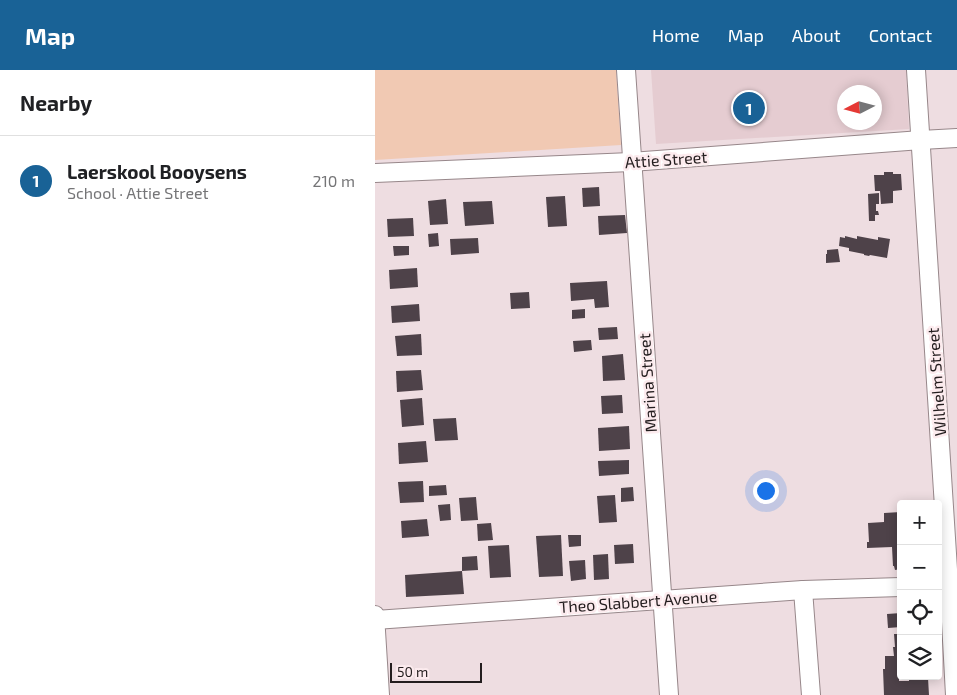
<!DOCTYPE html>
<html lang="en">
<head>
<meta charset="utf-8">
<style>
  :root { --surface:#fff; --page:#f6f6f6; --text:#202124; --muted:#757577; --line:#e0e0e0; --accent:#196296 }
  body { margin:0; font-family:"Exo 2",sans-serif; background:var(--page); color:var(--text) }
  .controls { position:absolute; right:15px; bottom:15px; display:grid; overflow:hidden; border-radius:5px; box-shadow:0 2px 12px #0003 }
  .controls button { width:45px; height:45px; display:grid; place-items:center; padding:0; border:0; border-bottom:1px solid var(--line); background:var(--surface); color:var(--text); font:25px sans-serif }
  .compass { position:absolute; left:462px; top:15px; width:45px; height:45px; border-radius:50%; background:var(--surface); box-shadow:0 2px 12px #0003; rotate:264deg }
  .scale { position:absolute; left:15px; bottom:12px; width:92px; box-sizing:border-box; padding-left:5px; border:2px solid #231d1e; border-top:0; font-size:14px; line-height:18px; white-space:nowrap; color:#231d1e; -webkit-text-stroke:4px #fcebee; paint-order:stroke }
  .you { position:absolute; left:390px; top:420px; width:18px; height:18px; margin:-12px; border:4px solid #fff; border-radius:50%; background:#1a73e8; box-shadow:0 0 0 8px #1a73e833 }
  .badge { display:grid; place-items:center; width:32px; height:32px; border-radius:50%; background:var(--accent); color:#fff; font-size:16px; font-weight:700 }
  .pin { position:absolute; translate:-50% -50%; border:2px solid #fff; box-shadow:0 1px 5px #0006 }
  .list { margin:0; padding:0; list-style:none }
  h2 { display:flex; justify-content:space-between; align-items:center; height:65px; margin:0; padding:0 20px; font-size:21px }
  h2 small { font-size:16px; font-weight:400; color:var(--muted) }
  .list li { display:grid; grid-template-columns:32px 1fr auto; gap:15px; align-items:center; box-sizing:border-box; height:90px; padding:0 20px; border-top:1px solid var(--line) }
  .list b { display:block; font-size:19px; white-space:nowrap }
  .list p { margin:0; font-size:16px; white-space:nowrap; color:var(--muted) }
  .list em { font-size:16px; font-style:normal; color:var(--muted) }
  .icon { flex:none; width:28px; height:28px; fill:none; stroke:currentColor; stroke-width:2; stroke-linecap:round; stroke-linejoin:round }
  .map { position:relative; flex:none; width:582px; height:625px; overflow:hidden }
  header { display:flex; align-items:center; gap:30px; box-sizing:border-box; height:70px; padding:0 25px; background:var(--accent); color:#fff }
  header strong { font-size:24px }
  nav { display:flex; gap:28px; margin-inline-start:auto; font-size:18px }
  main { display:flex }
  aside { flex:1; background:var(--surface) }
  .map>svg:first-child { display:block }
  .built { fill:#e5ccd1; fill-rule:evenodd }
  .green { fill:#f1c9b3 }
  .building { fill:#4e4249 }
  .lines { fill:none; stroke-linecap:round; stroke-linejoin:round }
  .minor-casing { stroke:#97878a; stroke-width:20 }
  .minor { stroke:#fff; stroke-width:18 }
  .labels { text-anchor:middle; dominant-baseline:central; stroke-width:5; stroke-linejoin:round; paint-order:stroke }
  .street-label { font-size:16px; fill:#231d1e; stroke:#fcebee }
</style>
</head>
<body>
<header>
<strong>Map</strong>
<nav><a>Home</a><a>Map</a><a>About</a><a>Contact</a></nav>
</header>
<main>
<aside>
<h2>Nearby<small></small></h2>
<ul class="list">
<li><span class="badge">1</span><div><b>Laerskool Booysens</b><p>School · Attie Street</p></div><em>210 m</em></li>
</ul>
</aside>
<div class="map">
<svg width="582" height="625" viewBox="0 0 582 625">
  <rect width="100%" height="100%" fill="#eedde1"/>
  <path class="built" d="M276,0H531L534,59L281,74ZM470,22H500V52H470Z"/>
  <path class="green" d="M0,0H241L246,75L0,90Z"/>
  <g class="building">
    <path d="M509,102H518V104H526L527,120L518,121V133L506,134L505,121H500L499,105H509Z"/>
    <path d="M224,117L225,136L208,137L207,118Z"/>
    <path d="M504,123V134H501V141H503L504,145H500V151H494L493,124Z"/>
    <path d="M190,126L192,156L173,157L171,127Z"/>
    <path d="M71,129L73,154L55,155L53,131Z"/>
    <path d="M117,131L119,154L90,156L88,132Z"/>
    <path d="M250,145L252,163L224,165L223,146Z"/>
    <path d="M38,148L39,166L13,167L12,149Z"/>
    <path d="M63,163L64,176L54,177L53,164Z"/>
    <path d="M470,166L482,169V166L503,170V167L515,169L512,188L495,185L494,186L489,185V184L474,181V178L464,176L465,167L470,168Z"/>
    <path d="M103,168L104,183L76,185L75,169Z"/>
    <path d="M18,176H34V185L19,186Z"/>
    <path d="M463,179L465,192L451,193V184H452V180Z"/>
    <path d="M42,198L43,217L15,219L14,200Z"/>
    <path d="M232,211L234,237L220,238L219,229L196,231L195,213Z"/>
    <path d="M154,222L155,238L136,239L135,223Z"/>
    <path d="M44,234L45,251L17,253L16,236Z"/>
    <path d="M210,239V248L197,249V240Z"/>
    <path d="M242,257L243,269L224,270L223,258Z"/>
    <path d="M46,264L47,285L22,286L20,266Z"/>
    <path d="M216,270L217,280L199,282L198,271Z"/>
    <path d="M248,284L250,310L228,311L227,286Z"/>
    <path d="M46,300L48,320L22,322L21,301Z"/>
    <path d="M247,325L248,343L227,344L226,326Z"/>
    <path d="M47,328L49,355L27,357L25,330Z"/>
    <path d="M81,348L83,370L60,371L58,349Z"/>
    <path d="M254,356L255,379L224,381L223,358Z"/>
    <path d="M51,371L53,392L24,394L23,373Z"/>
    <path d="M254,390V404L224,406L223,391Z"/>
    <path d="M48,411L49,432L25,433L23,412Z"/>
    <path d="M71,415L72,425L54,426V416Z"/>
    <path d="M258,417L259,431L246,432V418Z"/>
    <path d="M240,425L242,452L224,453L222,426Z"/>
    <path d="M101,427L103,450L86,451L84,428Z"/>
    <path d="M75,434L76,450L65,451L63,435Z"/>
    <path d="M526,442V499L520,500L519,496H518L517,477L492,478V472H494L493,453L509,452V443Z"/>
    <path d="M52,449L54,466L27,468L26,451Z"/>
    <path d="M116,453L118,470L103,471L102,454Z"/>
    <path d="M186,465L188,506L164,507L161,466Z"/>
    <path d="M193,465H206V476L194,477Z"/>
    <path d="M258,474L259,493L240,494L239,475Z"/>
    <path d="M134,475L136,507L115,508L113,476Z"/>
    <path d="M233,484L234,509L219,510L218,485Z"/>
    <path d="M102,486L103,500L87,501V487Z"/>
    <path d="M210,490L211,509L196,511L194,491Z"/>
    <path d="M87,501L89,524L31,527L30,505Z"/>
    <path d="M526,543V557L513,558L512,544Z"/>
    <path d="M519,564H526V606H534L535,608L524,609V611H534V609L553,608L554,625H509L508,599H510V586H519L518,577H520Z"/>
  </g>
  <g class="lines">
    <g class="minor-casing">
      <g id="minor">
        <path d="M251,0L294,625"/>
        <path d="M541,0L574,515L580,625"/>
        <path d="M0,103L256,92L546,70L582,68"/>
        <path d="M428,520L436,625"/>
        <path d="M0,545L5,625"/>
        <path d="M0,550L428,520L526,517"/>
      </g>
    </g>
    <use href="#minor" class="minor"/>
  </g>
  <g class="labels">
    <g class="street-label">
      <text transform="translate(291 89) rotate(-4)">Attie Street</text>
      <text transform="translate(561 312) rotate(-94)">Wilhelm Street</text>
      <text transform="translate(272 313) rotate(-94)">Marina Street</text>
      <text transform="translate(263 531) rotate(-4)">Theo Slabbert Avenue</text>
    </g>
  </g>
</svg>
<div class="controls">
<button>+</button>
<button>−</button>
<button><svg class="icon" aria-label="locate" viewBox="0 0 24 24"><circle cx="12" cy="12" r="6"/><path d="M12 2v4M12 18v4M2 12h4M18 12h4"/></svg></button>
<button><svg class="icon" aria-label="layers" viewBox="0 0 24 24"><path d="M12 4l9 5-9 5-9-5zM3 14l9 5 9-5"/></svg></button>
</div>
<svg class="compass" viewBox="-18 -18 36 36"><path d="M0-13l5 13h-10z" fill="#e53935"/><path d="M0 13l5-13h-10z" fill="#757577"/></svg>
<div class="scale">50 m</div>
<div class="you"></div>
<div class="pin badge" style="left:374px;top:38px">1</div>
</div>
</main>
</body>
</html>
